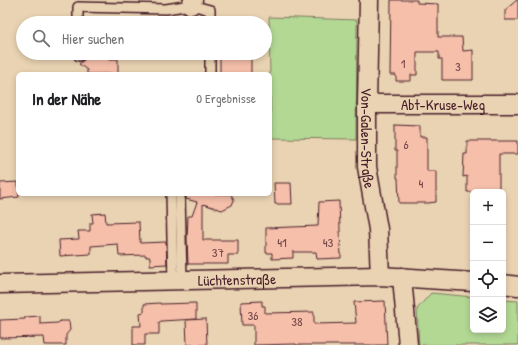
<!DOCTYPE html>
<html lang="de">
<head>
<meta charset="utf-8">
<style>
  :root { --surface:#fff; --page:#f2f2f2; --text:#202124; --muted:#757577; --line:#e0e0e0 }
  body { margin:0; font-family:"Patrick Hand",sans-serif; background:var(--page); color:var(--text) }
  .controls { position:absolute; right:12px; bottom:12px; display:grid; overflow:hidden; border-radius:6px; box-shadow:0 2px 6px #0003 }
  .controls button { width:36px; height:36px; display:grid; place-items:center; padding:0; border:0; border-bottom:1px solid var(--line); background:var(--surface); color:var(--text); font:20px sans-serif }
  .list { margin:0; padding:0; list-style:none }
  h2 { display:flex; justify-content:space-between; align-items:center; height:52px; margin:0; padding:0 16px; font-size:17px }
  h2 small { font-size:13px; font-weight:400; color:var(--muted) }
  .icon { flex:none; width:22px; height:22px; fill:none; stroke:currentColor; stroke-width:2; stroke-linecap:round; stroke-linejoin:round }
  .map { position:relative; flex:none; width:518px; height:345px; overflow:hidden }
  .search { position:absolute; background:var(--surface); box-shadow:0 2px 6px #0003; left:16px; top:16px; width:256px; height:44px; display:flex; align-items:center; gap:10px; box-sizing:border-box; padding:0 14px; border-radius:22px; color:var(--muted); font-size:15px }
  .panel { position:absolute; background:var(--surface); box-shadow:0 2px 6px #0003; left:16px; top:72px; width:256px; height:124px; border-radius:6px }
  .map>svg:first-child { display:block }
  .green { fill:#b2d894; stroke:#7e7c60 }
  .building { fill:#f5bfaa; stroke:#4a1f2b }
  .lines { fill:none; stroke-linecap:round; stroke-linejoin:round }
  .service-casing { stroke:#4a1f2b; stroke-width:12 }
  .minor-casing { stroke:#4a1f2b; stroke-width:21 }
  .service { stroke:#e9d3b2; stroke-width:9 }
  .minor { stroke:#e9d3b2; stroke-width:18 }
  .labels { text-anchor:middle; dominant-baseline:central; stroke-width:3.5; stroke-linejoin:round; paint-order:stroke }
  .number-label { font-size:13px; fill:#75474b }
  .street-label { font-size:15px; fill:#4a1f2b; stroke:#e9d3b2 }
</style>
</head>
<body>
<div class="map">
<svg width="518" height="345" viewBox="0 0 518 345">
  <rect width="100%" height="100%" fill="#e9d3b2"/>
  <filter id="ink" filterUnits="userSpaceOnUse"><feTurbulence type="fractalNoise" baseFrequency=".025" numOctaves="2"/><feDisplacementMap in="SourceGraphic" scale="8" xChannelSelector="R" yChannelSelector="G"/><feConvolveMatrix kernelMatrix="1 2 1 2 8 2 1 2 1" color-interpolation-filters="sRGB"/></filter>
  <g filter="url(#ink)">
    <g class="green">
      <path d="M269,17L357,20L356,139L271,138Z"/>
      <path d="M431,293L473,297V330H503V300L518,301V345H419L417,309Z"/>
    </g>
    <g class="building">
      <path d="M391,0H417V3L438,4V37H462L463,51L473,50V80H442V59H439V52H417V75H411V81H396V75H390Z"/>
      <path d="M517,0H518V20H505V10Z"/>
      <path d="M88,53H108V59H118V74H87V70L79,64L84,60Z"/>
      <rect x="220" y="53" width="31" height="21"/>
      <path d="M395,125L420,126V137H427V171H436V202L428,203H399L398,178H397V151H395Z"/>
      <path d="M467,141H518V154H499V192H467V176L463,177L464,154H467Z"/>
      <path d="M18,182L19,197L0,199V183Z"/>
      <path d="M274,183H291L292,204H275Z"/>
      <path d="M186,194H231L234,200L232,205L222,210L203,204V240H238V255H228V264H188L187,239L188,216H192L197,202L186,199Z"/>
      <path d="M339,201L341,258L317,259L316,252H293V258L272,259V253H266V228L318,226L319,202Z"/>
      <path d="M105,213L106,223L139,222L140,243L166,242L167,264L150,265V257H146V255L119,256L118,244L91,246V254L60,256L59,240L79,239L78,231H90V223H93L92,214Z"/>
      <path d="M262,301V306H265V313L314,312V324L356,323L354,302L385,301L387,345H296V344L254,345V325H242L241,302Z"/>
      <path d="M160,303V304L196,303V319L161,321V322H159V334H145V345H133V326H141L140,313L144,312V304Z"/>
      <path d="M40,316V324L58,323L60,321H69L70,330L66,335V345H45L44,337L0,338V320L25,319V317Z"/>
      <path d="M206,319L207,345H187L186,320Z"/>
    </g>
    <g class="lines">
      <g class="service-casing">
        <g id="service">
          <path d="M78,23V7L166,9L191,5L210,10V23"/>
          <path d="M78,53L79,56"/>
          <path d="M210,53V74"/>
          <path d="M171,194L173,280"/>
          <path d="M180,194L182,280"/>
        </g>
      </g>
      <g class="minor-casing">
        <g id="minor">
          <path id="s1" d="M369,0L367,104V167L378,229L380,276"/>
          <path d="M191,5L193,0"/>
          <path id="s2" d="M367,104H518"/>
          <path d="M402,277L408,345"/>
          <path id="s3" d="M0,284L380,276L473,282"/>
          <path d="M503,284L518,286"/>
        </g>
      </g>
      <use href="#service" class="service"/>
      <use href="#minor" class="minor"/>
    </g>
  </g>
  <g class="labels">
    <g class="number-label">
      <text x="403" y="63">1</text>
      <text x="458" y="66">3</text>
      <text x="406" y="144">6</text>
      <text x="421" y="183">4</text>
      <text x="282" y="242">41</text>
      <text x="328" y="242">43</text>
      <text x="218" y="252">37</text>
      <text x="253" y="315">36</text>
      <text x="297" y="321">38</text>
    </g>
    <g class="street-label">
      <text stroke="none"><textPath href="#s2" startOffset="76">Abt-Kruse-Weg</textPath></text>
      <text stroke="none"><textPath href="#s1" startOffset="138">Von-Galen-Straße</textPath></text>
      <text stroke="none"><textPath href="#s3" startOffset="237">Lüchtenstraße</textPath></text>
    </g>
  </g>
</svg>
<div class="controls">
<button>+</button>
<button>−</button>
<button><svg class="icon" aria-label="locate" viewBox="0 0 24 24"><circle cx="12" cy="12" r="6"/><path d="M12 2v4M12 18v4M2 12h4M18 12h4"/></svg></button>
<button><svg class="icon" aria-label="layers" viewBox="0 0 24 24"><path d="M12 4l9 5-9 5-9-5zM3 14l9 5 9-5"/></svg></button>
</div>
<div class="search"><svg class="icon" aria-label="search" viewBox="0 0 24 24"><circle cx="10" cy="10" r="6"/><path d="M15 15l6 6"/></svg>Hier suchen</div>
<section class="panel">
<h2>In der Nähe<small>0 Ergebnisse</small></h2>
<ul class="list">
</ul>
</section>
</div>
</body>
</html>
